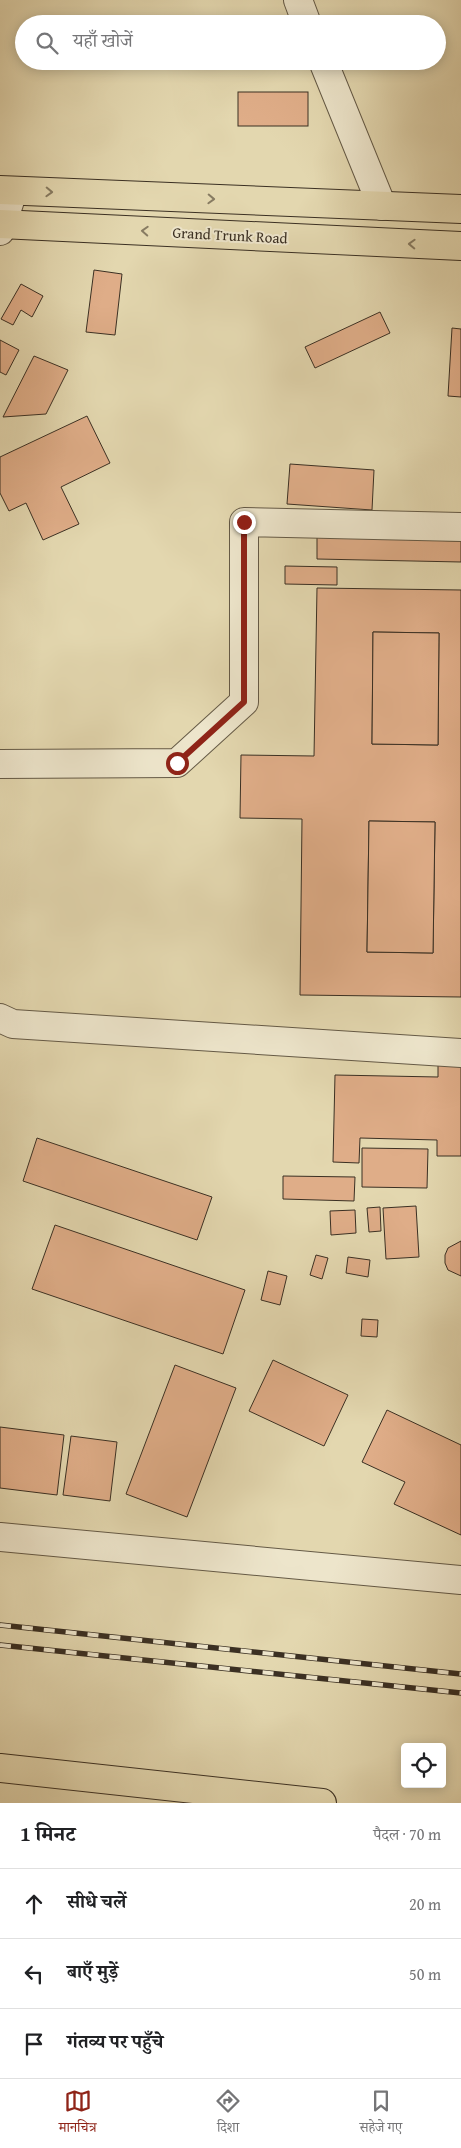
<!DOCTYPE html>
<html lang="hi">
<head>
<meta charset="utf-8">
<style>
  :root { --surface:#fff; --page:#f6f6f6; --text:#202124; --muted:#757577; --line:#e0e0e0; --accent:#8f2418 }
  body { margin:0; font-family:"Gentium Book Plus","Noto Serif Devanagari",serif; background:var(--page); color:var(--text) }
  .controls { position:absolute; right:15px; bottom:15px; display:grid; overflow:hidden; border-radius:5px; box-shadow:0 2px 12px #0003 }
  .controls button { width:45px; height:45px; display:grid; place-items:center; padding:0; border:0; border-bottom:1px solid var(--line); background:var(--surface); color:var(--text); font:25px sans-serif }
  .stop { position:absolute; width:15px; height:15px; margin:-11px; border:4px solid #8f2418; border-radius:50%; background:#fff }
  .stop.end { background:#8f2418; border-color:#fff; box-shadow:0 1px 5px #0008 }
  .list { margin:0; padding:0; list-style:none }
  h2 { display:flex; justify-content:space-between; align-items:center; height:65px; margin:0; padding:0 20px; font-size:21px }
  h2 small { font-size:16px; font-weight:400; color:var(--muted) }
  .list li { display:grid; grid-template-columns:32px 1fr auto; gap:15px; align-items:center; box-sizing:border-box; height:70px; padding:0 20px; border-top:1px solid var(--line) }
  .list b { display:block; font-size:19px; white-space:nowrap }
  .list em { font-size:16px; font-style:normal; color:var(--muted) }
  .icon { flex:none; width:28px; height:28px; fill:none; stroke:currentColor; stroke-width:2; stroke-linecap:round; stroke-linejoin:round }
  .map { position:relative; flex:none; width:461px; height:1803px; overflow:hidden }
  .search { position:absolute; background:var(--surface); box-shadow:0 2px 12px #0003; left:15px; right:15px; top:15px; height:55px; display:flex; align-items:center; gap:12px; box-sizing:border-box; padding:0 18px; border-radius:28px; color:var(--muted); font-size:19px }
  .sheet { height:275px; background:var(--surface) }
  nav { display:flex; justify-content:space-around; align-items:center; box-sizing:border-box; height:70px; border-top:1px solid var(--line); background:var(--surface); font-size:14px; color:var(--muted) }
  nav a { display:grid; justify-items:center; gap:2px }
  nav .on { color:var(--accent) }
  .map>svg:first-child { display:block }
  .building { fill:#dfad88; stroke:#3b3023; fill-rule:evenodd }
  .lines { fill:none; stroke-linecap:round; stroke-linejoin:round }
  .minor-casing { stroke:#655a46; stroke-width:30 }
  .major-casing { stroke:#3b3023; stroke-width:30 }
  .highway-casing { stroke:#3b3023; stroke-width:30 }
  .minor { stroke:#ede5cb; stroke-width:28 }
  .major { stroke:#e3d7af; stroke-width:28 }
  .highway { stroke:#e3d7af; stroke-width:28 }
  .rail-casing { stroke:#3b3023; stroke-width:5.5 }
  .rail { stroke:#ede5cb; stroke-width:4; stroke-dasharray:11; stroke-linecap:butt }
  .oneway { stroke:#877b62 }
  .route { stroke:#8f2418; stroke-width:6 }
  .labels { text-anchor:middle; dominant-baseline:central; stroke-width:4; stroke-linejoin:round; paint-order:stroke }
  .street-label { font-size:15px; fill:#3b3023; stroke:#ede5cb }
</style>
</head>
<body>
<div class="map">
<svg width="461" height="1803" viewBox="0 0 461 1803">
  <rect width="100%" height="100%" fill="#e3d7af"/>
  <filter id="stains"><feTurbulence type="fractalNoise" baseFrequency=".004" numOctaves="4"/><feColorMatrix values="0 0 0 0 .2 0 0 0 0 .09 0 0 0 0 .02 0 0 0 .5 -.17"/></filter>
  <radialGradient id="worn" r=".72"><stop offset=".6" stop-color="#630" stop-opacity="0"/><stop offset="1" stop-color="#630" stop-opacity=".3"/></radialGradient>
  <g class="building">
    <rect x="238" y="92" width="70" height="34"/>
    <path d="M94,270L122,274L115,335L86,332Z"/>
    <path d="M21,284L43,296L32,317L21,310L13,325L1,319Z"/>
    <path d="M380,312L390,333L315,368L305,347Z"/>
    <path d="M452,328L461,329V397L448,396Z"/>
    <path d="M0,340L19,350L6,375L0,372Z"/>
    <path d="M34,356L68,370L46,414L3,417Z"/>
    <path d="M87,416L110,463L61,487L79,524L43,540L26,503L9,511L0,493V457Z"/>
    <path d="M290,464L374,470L372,510L287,504Z"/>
    <path d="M317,537L461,541V562L317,559Z"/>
    <path d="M285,566L337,567V585L285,584Z"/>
    <path d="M317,588L461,590V997L300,995L302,819L240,818L241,755L314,756ZM373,632L439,633L438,745L372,744ZM369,821L435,822L433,953L367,952Z"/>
    <path d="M373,632L439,633L438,745L372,744Z"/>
    <path d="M369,821L435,822L433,953L367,952Z"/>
    <path d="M438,1065L461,1066V1156H437V1140L360,1138L359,1163L333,1162L335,1075L438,1077Z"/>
    <path d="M37,1138L212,1197L197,1240L23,1181Z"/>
    <path d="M362,1148L428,1149L427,1188L362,1187Z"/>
    <path d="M283,1176L355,1177L354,1201L283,1199Z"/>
    <path d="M416,1206L419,1257L386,1259L383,1208Z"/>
    <path d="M380,1207L381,1231L369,1232L367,1208Z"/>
    <path d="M355,1210L356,1233L331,1235L330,1211Z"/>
    <path d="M55,1225L245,1290L223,1354L32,1289Z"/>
    <path d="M461,1241V1276L448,1270L445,1263V1255L448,1248Z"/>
    <path d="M316,1255L328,1258L322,1279L310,1275Z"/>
    <path d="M348,1257L370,1260L368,1277L346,1273Z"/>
    <path d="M268,1271L287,1276L280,1305L261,1300Z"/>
    <path d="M362,1319L378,1320L377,1337L361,1336Z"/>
    <path d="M273,1360L348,1395L324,1446L249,1411Z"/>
    <path d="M175,1365L236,1388L187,1517L126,1494Z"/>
    <path d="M387,1410L461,1445V1535L394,1504L405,1482L362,1462Z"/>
    <path d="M0,1427L64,1435L57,1495L0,1488Z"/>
    <path d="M71,1436L117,1442L110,1501L63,1495Z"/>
  </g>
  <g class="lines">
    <g class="minor-casing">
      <g id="minor">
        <path d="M298,0L307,24"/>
        <path d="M323,61L382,206"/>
        <path d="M0,231L13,191"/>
        <path d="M0,764L177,763L244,702V522L461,527"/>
        <path d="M0,1018L13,1024L461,1053"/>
        <path d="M0,1537L461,1580"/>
      </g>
    </g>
    <g class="major-casing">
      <path id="major" d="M0,1768L322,1803"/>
    </g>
    <g class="highway-casing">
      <g id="highway">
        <path d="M0,190L461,209"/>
        <path d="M0,224L461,246"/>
      </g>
    </g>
    <use href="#minor" class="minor"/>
    <use href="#major" class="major"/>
    <use href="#highway" class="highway"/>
    <g class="rail-casing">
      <g id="rail">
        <path d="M0,1625L461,1674"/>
        <path d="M0,1645L461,1693"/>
      </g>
    </g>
    <use href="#rail" class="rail"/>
  </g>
  <defs><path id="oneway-chevron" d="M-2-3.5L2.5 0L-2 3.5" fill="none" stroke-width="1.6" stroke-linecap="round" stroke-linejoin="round" transform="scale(1.25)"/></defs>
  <g class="oneway">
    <use href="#oneway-chevron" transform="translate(49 192) rotate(2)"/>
    <use href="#oneway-chevron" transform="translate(211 199) rotate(2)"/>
    <use href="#oneway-chevron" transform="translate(145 231) rotate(-177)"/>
    <use href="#oneway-chevron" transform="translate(412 244) rotate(-178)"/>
  </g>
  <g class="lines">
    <path class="route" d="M177,763L244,702V522"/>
  </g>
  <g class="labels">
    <g class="street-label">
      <text transform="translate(230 235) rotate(3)">Grand Trunk Road</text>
    </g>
  </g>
  <rect width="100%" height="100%" filter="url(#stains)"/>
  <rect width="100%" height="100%" fill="url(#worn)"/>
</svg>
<div class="controls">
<button><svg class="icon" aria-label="locate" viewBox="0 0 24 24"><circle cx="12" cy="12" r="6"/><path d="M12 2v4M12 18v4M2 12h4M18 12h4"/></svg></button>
</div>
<div class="stop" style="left:177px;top:763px"></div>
<div class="stop end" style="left:244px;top:522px"></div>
<div class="search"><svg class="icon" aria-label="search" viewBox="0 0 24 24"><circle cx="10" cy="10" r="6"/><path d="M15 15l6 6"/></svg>यहाँ खोजें</div>
</div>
<section class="sheet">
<h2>1 मिनट<small>पैदल · 70 m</small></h2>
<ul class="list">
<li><svg class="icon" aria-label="ahead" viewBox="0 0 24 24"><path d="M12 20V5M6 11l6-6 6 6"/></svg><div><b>सीधे चलें</b></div><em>20 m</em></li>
<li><svg class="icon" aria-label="left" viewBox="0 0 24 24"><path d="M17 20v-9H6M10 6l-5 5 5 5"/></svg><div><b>बाएँ मुड़ें</b></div><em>50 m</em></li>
<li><svg class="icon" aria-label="arrive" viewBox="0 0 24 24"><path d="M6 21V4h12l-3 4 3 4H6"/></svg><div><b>गंतव्य पर पहुँचे</b></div></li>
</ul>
</section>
<nav>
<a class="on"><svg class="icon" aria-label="map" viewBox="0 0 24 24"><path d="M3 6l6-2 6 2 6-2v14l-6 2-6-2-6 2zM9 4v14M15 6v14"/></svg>मानचित्र</a>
<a><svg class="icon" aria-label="directions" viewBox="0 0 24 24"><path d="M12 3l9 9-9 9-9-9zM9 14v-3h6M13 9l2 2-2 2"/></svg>दिशा</a>
<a><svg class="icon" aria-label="saved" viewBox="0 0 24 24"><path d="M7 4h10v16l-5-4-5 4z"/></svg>सहेजे गए</a>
</nav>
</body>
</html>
